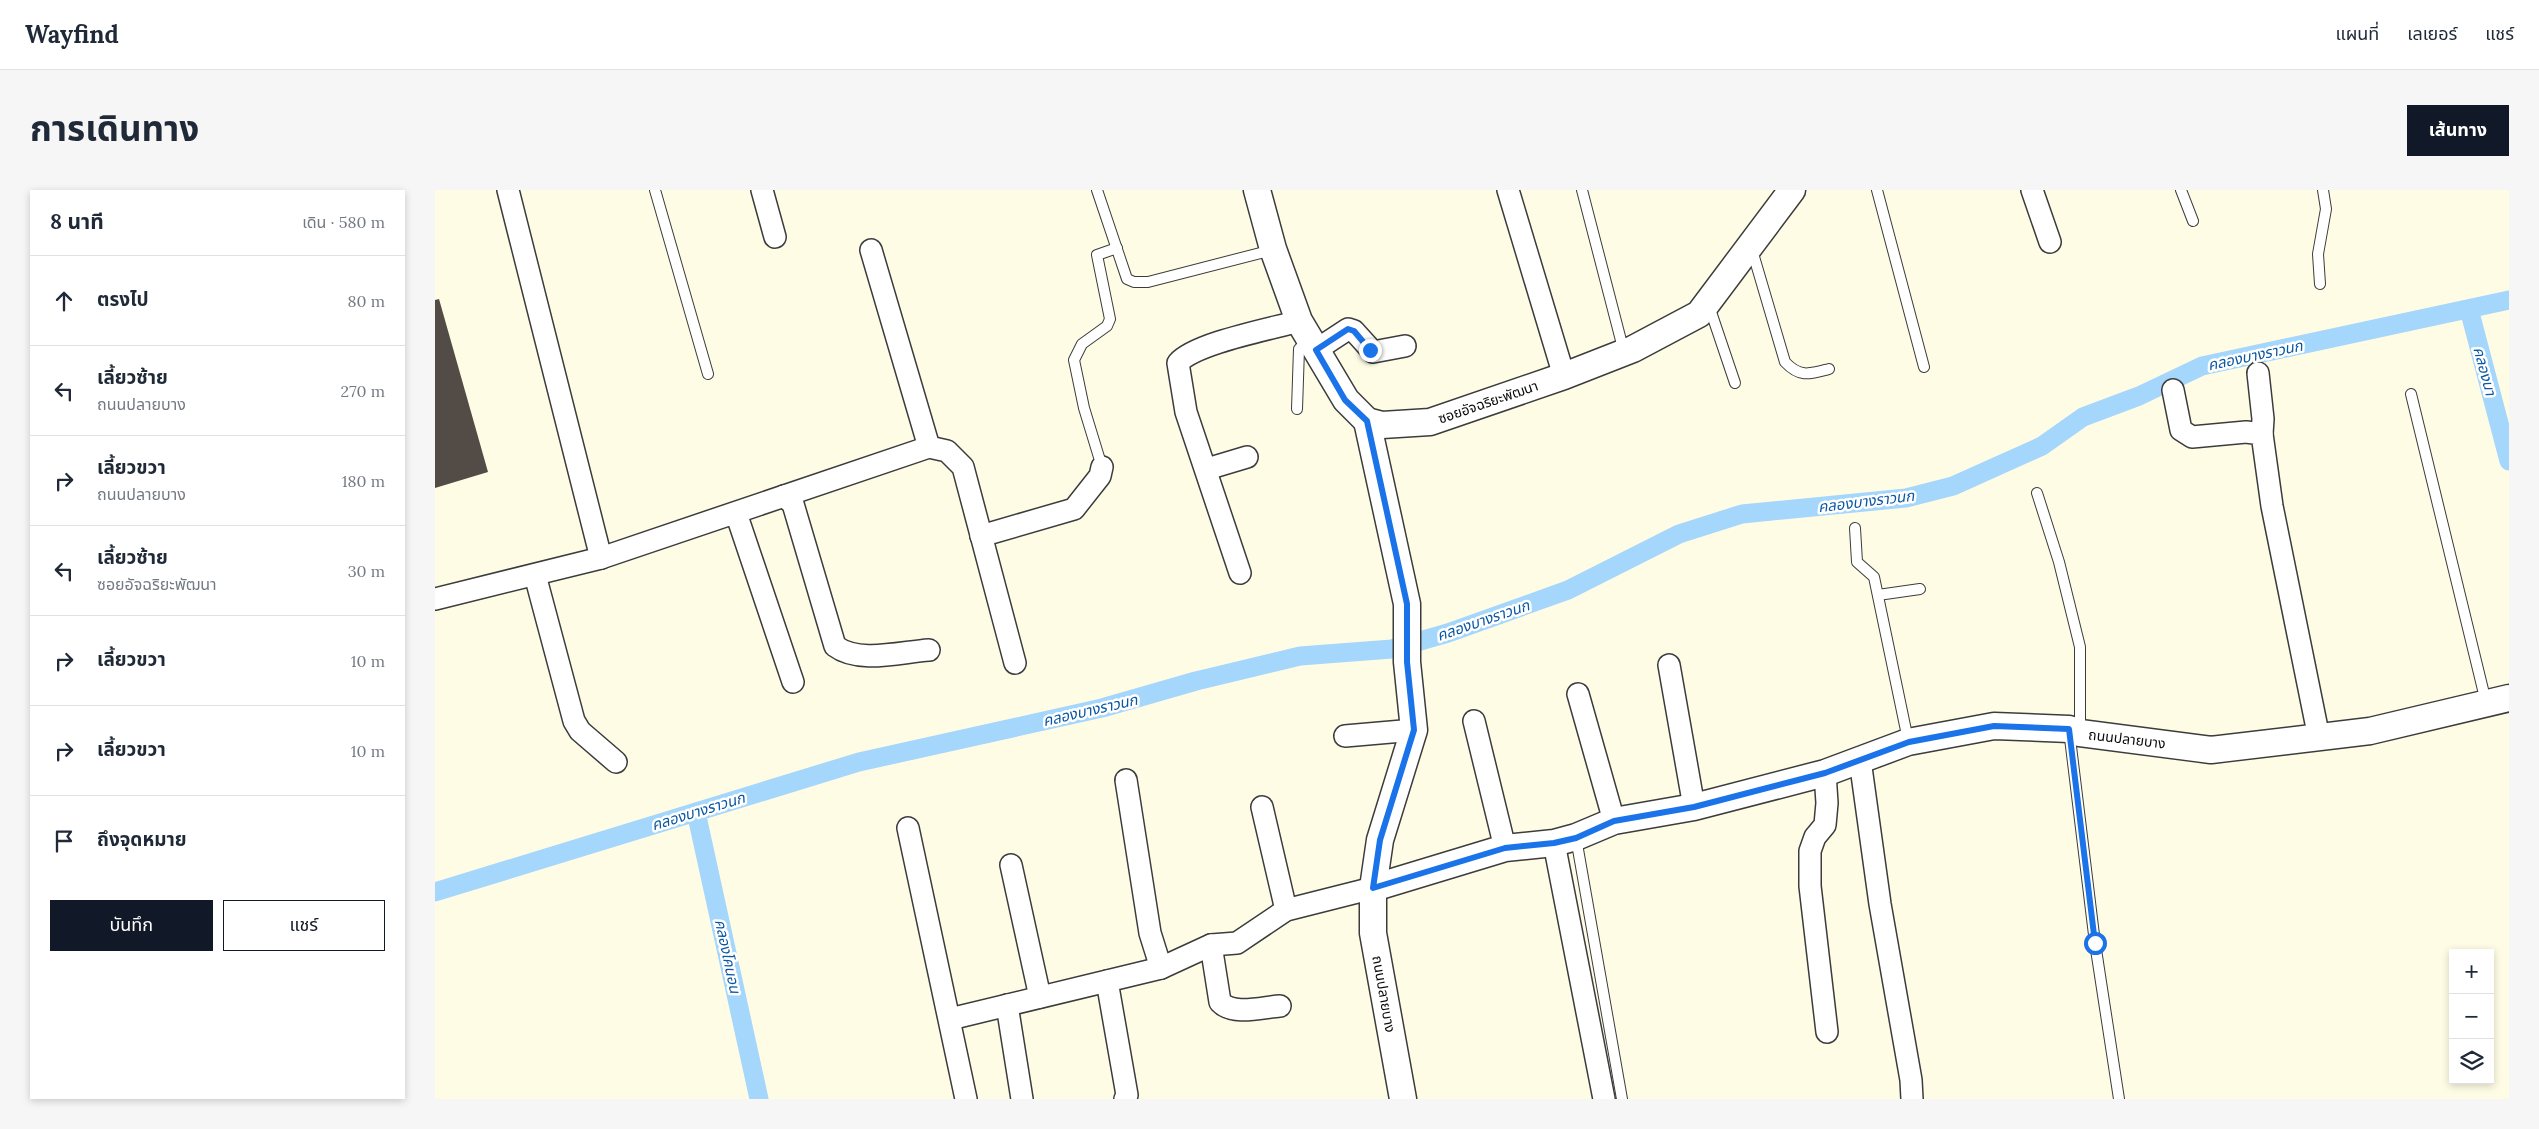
<!DOCTYPE html>
<html lang="th">
<head>
<meta charset="utf-8">
<style>
  :root { --surface:#fff; --page:#f6f6f7; --text:#1f2937; --muted:#747a83; --line:#e0e1e3; --accent:#111827 }
  body { margin:0; font-family:Lora,"Noto Sans Thai",serif; background:var(--page); color:var(--text) }
  .controls { position:absolute; right:15px; bottom:15px; display:grid; overflow:hidden; border-radius:0px; box-shadow:0 2px 8px #0003 }
  .controls button { width:45px; height:45px; display:grid; place-items:center; padding:0; border:0; border-bottom:1px solid var(--line); background:var(--surface); color:var(--text); font:25px sans-serif }
  .stop { position:absolute; width:15px; height:15px; margin:-11px; border:4px solid #1a73e8; border-radius:50%; background:#fff }
  .stop.end { background:#1a73e8; border-color:#fff; box-shadow:0 1px 5px #0008 }
  .list { margin:0; padding:0; list-style:none }
  h2 { display:flex; justify-content:space-between; align-items:center; height:65px; margin:0; padding:0 20px; font-size:21px }
  h2 small { font-size:16px; font-weight:400; color:var(--muted) }
  .list li { display:grid; grid-template-columns:32px 1fr auto; gap:15px; align-items:center; box-sizing:border-box; height:90px; padding:0 20px; border-top:1px solid var(--line) }
  .list b { display:block; font-size:19px; white-space:nowrap }
  .list p { margin:0; font-size:16px; white-space:nowrap; color:var(--muted) }
  .list em { font-size:16px; font-style:normal; color:var(--muted) }
  .actions { display:flex; gap:10px; padding:15px 20px }
  .actions a { flex:1; padding:11px 0; border:1px solid var(--accent); border-radius:0px; text-align:center; font-size:18px; color:var(--accent) }
  .actions .main { background:var(--accent); color:#fff }
  .icon { flex:none; width:28px; height:28px; fill:none; stroke:currentColor; stroke-width:2; stroke-linecap:round; stroke-linejoin:round }
  .map { position:relative; flex:none; width:2074px; height:909px; overflow:hidden; border-radius:0px }
  header { display:flex; align-items:center; gap:30px; box-sizing:border-box; height:70px; padding:0 25px; background:var(--surface); border-bottom:1px solid var(--line) }
  header strong { font-size:24px }
  nav { display:flex; gap:28px; margin-inline-start:auto; font-size:18px }
  .intro { display:flex; align-items:center; justify-content:space-between; box-sizing:border-box; height:120px; padding:0 30px }
  h1 { margin:0; font-size:35px }
  .button { padding:12px 22px; border-radius:0px; background:var(--accent); color:#fff; font-size:18px; font-weight:700 }
  main { display:flex; gap:30px; padding:0 30px }
  aside { flex:1; background:var(--surface); border-radius:0px; box-shadow:0 2px 8px #0003 }
  .map>svg:first-child { display:block }
  .lines { fill:none; stroke-linecap:round; stroke-linejoin:round }
  .canal { stroke:#a5d6fc; stroke-width:19 }
  .building { fill:#534b45 }
  .service-casing { stroke:#3c3c3c; stroke-width:12 }
  .minor-casing { stroke:#3c3c3c; stroke-width:24 }
  .tertiary-casing { stroke:#3c3c3c; stroke-width:29 }
  .service { stroke:#fff; stroke-width:10 }
  .minor { stroke:#fff; stroke-width:21 }
  .tertiary { stroke:#fff; stroke-width:26 }
  .route { stroke:#1a73e8; stroke-width:6 }
  .labels { text-anchor:middle; dominant-baseline:central; stroke-width:5; stroke-linejoin:round; paint-order:stroke }
  .street-label { font-size:14px; fill:#090909; stroke:#fff }
  .water-label { font-size:15px; font-style:italic; fill:#0a57a4; stroke:#fff }
</style>
</head>
<body>
<header>
<strong>Wayfind</strong>
<nav><a>แผนที่</a><a>เลเยอร์</a><a>แชร์</a></nav>
</header>
<div class="intro"><h1>การเดินทาง</h1><a class="button">เส้นทาง</a></div>
<main>
<aside>
<h2>8 นาที<small>เดิน · 580 m</small></h2>
<ul class="list">
<li><svg class="icon" aria-label="ahead" viewBox="0 0 24 24"><path d="M12 20V5M6 11l6-6 6 6"/></svg><div><b>ตรงไป</b></div><em>80 m</em></li>
<li><svg class="icon" aria-label="left" viewBox="0 0 24 24"><path d="M17 20v-9H6M10 6l-5 5 5 5"/></svg><div><b>เลี้ยวซ้าย</b><p>ถนนปลายบาง</p></div><em>270 m</em></li>
<li><svg class="icon" aria-label="right" viewBox="0 0 24 24"><path d="M7 20v-9h11M14 6l5 5-5 5"/></svg><div><b>เลี้ยวขวา</b><p>ถนนปลายบาง</p></div><em>180 m</em></li>
<li><svg class="icon" aria-label="left" viewBox="0 0 24 24"><path d="M17 20v-9H6M10 6l-5 5 5 5"/></svg><div><b>เลี้ยวซ้าย</b><p>ซอยอัจฉริยะพัฒนา</p></div><em>30 m</em></li>
<li><svg class="icon" aria-label="right" viewBox="0 0 24 24"><path d="M7 20v-9h11M14 6l5 5-5 5"/></svg><div><b>เลี้ยวขวา</b></div><em>10 m</em></li>
<li><svg class="icon" aria-label="right" viewBox="0 0 24 24"><path d="M7 20v-9h11M14 6l5 5-5 5"/></svg><div><b>เลี้ยวขวา</b></div><em>10 m</em></li>
<li><svg class="icon" aria-label="arrive" viewBox="0 0 24 24"><path d="M6 21V4h12l-3 4 3 4H6"/></svg><div><b>ถึงจุดหมาย</b></div></li>
</ul>
<div class="actions"><a class="main">บันทึก</a><a>แชร์</a></div>
</aside>
<div class="map">
<svg width="2074" height="909" viewBox="0 0 2074 909">
  <rect width="100%" height="100%" fill="#fffce6"/>
  <g class="lines">
    <g class="canal">
      <path d="M2034,119L2074,271"/>
      <path d="M261,622L324,909"/>
      <path d="M0,702L424,572L667,518L761,491L865,466L957,459L1013,443L1133,400L1244,344L1307,324L1471,308L1518,296L1607,256L1648,227L1704,206L1767,176L2074,110"/>
    </g>
  </g>
  <path class="building" d="M4,109L53,282L0,298V110Z"/>
  <g class="lines">
    <g class="service-casing">
      <g id="service">
        <path d="M220,0L273,184"/>
        <path d="M662,0L692,89L699,92H713L837,60"/>
        <path d="M1147,0L1189,162"/>
        <path d="M1442,0L1489,177"/>
        <path d="M1746,0L1758,31"/>
        <path d="M1317,60L1350,172C1365,188 1375,184 1394,179"/>
        <path d="M1885,94L1883,64L1891,19L1888,0"/>
        <path d="M1274,116L1300,193"/>
        <path d="M1976,204L2051,512"/>
        <path d="M862,219L864,159L874,149"/>
        <path d="M667,277L649,218L639,170L647,154L672,136L675,129L662,65L682,58"/>
        <path d="M1602,303L1624,372L1645,457V541"/>
        <path d="M1420,338L1422,372L1439,387L1473,550"/>
        <path d="M1443,405L1485,399"/>
        <path d="M1634,540L1660,753L1684,909"/>
        <path d="M1141,648L1187,909"/>
      </g>
    </g>
    <g class="minor-casing">
      <g id="minor">
        <path d="M73,0L166,368"/>
        <path d="M327,0L340,47"/>
        <path d="M1073,0L1129,186"/>
        <path d="M1597,0L1615,52"/>
        <path d="M436,60L494,257"/>
        <path d="M881,160L913,139L919,141L938,162L970,156"/>
        <path d="M1823,183L1828,229L1827,244"/>
        <path d="M1738,200L1746,240L1757,247L1811,242L1827,244L1837,316L1884,548"/>
        <path d="M772,279L812,267"/>
        <path d="M349,306L358,314L400,456C424,474 465,462 494,460"/>
        <path d="M301,323L358,492"/>
        <path d="M546,346L639,319L665,286L667,277"/>
        <path d="M805,383L751,222L743,173C760,153 836,139 864,131"/>
        <path d="M100,385L139,531L145,541L181,572"/>
        <path d="M0,409L166,368L494,257L512,261L528,277L580,473"/>
        <path d="M1234,475L1259,617"/>
        <path d="M1143,504L1179,631"/>
        <path d="M1039,531L1070,658"/>
        <path d="M910,546L979,540"/>
        <path d="M1425,570L1445,714L1476,890L1477,909"/>
        <path d="M1390,583L1392,613L1390,635L1380,647L1375,661V696L1392,842"/>
        <path d="M691,590L715,743L726,778"/>
        <path d="M827,617L851,720"/>
        <path d="M473,638L531,909"/>
        <path d="M1119,653L1169,909"/>
        <path d="M576,675L605,807"/>
        <path d="M776,755L785,812C798,826 828,817 845,816"/>
        <path d="M672,791L692,905L690,909"/>
        <path d="M572,815L587,909"/>
        <path d="M515,829L726,778L776,755L802,753L851,720L938,698"/>
      </g>
    </g>
    <g class="tertiary-casing">
      <g id="tertiary">
        <path d="M822,0L838,59L864,131L911,210L932,231L947,235L995,232L1129,186L1198,159L1264,124L1357,0"/>
        <path d="M932,231L972,414V472L979,540L945,650L938,698V743L968,909"/>
        <path d="M938,698L1070,658L1119,653L1141,647L1179,631L1259,617L1390,583L1473,552L1559,536L1634,539L1645,543L1776,560L1935,541L2074,508"/>
      </g>
    </g>
    <use href="#service" class="service"/>
    <use href="#minor" class="minor"/>
    <use href="#tertiary" class="tertiary"/>
  </g>
  <g class="lines">
    <path class="route" d="M935,160L919,141L913,139L881,160L910,210L932,231L972,414V472L979,540L945,650L938,698L1070,658L1119,653L1141,648L1179,631L1259,617L1390,583L1474,552L1559,536L1634,539L1660,753"/>
  </g>
  <g class="labels">
    <g class="street-label">
      <text transform="translate(1053 212) rotate(-19)">ซอยอัจฉริยะพัฒนา</text>
      <text transform="translate(1692 549) rotate(7)">ถนนปลายบาง</text>
      <text transform="translate(949 804) rotate(80)">ถนนปลายบาง</text>
    </g>
    <g class="water-label">
      <text transform="translate(1820 165) rotate(-12)">คลองบางราวนก</text>
      <text transform="translate(2050 181) rotate(75)">คลองนา</text>
      <text transform="translate(1431 311) rotate(-7)">คลองบางราวนก</text>
      <text transform="translate(1048 430) rotate(-19)">คลองบางราวนก</text>
      <text transform="translate(655 520) rotate(-13)">คลองบางราวนก</text>
      <text transform="translate(263 621) rotate(-17)">คลองบางราวนก</text>
      <text transform="translate(293 766) rotate(78)">คลองโคนอน</text>
    </g>
  </g>
</svg>
<div class="controls">
<button>+</button>
<button>−</button>
<button><svg class="icon" aria-label="layers" viewBox="0 0 24 24"><path d="M12 4l9 5-9 5-9-5zM3 14l9 5 9-5"/></svg></button>
</div>
<div class="stop" style="left:1660px;top:753px"></div>
<div class="stop end" style="left:935px;top:160px"></div>
</div>
</main>
</body>
</html>
